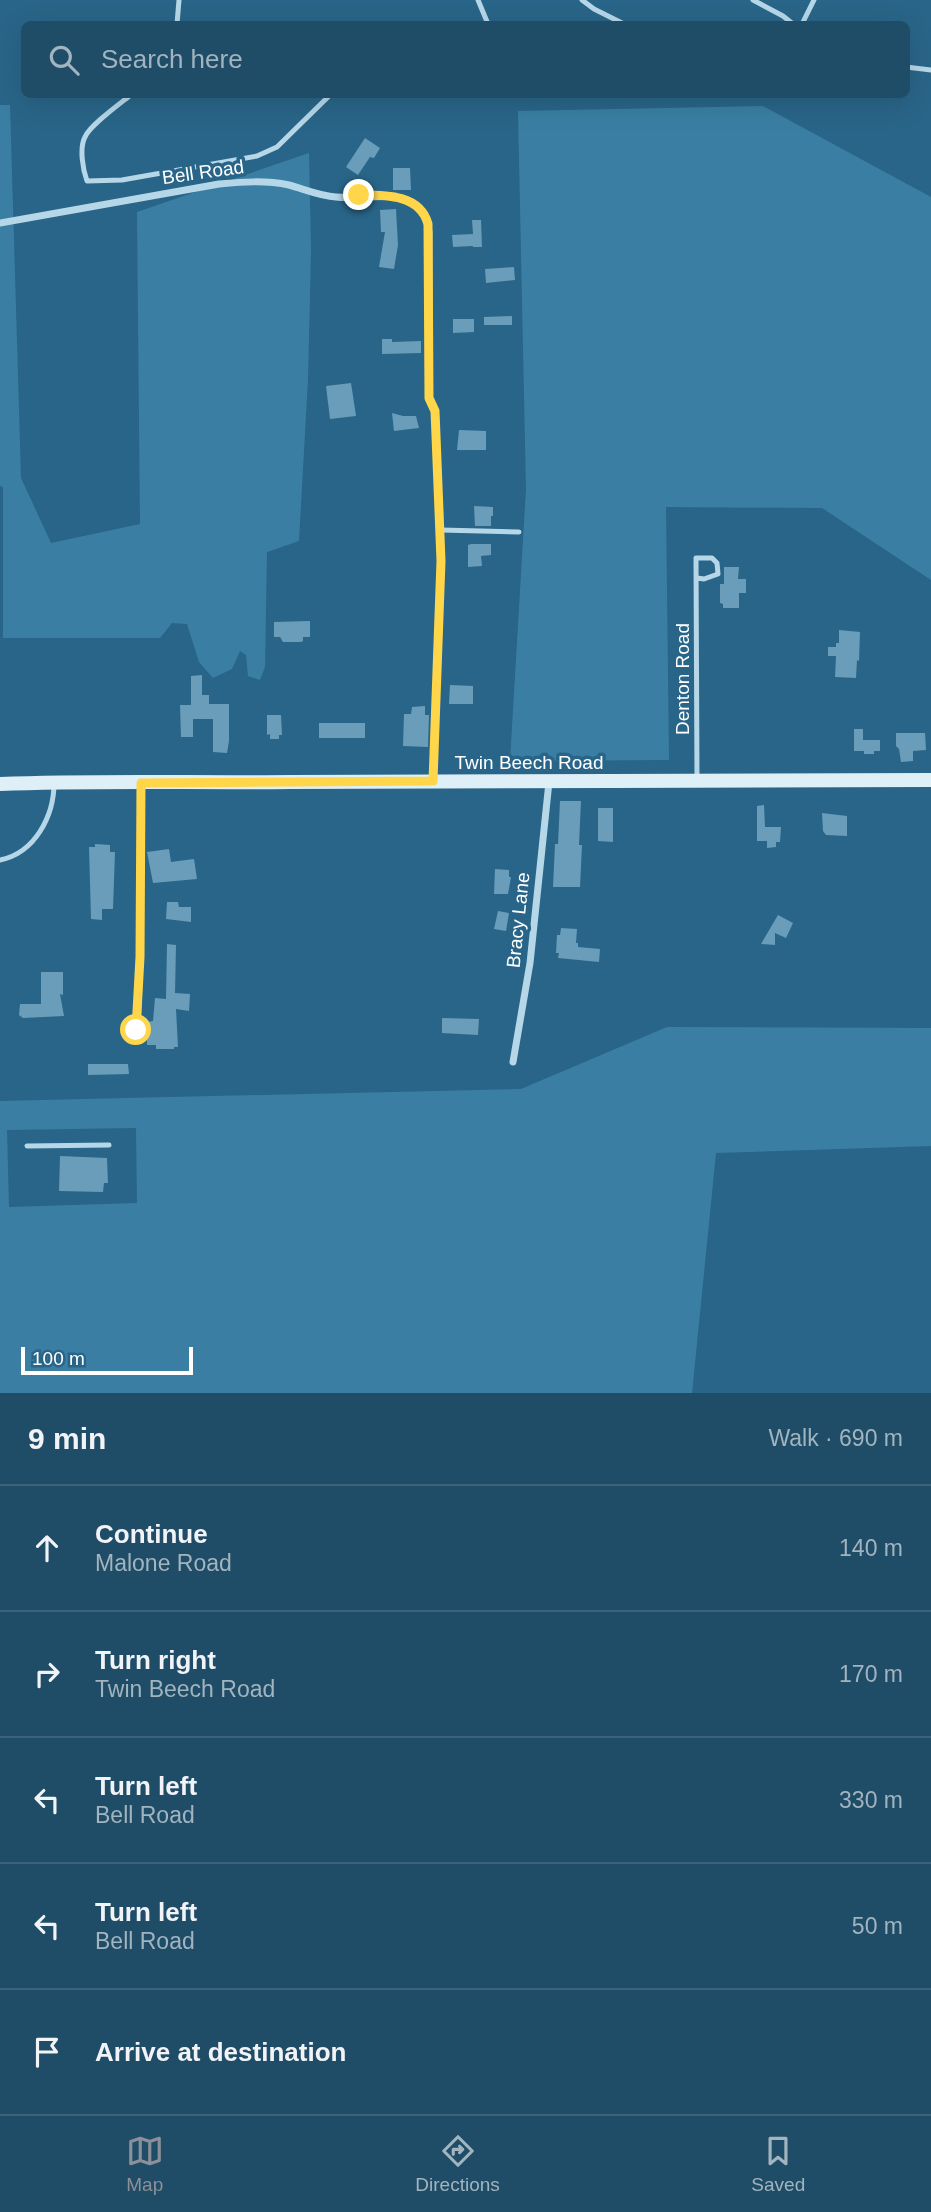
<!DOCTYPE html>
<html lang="en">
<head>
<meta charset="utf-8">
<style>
  :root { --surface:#1f4c66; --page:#2c566f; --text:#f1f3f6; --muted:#a1b4bf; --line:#3c637a; --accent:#8c9099 }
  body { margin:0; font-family:Arial,sans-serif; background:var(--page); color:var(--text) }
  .scale { position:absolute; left:21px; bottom:18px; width:172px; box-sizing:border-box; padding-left:7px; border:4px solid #fff; border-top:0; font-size:19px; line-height:24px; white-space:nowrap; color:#fff; -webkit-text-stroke:5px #296588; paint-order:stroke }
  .stop { position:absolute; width:21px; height:21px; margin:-16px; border:5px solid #ffd54a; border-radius:50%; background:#fff }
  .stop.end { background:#ffd54a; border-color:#fff; box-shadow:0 2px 7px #0008 }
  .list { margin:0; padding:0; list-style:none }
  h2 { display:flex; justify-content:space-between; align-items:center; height:91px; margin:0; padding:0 28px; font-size:30px }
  h2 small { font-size:23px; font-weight:400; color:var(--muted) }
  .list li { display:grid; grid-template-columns:46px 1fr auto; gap:21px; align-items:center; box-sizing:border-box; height:126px; padding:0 28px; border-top:2px solid var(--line) }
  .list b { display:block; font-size:26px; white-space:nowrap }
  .list p { margin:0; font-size:23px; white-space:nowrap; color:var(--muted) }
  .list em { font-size:23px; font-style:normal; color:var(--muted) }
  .icon { flex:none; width:38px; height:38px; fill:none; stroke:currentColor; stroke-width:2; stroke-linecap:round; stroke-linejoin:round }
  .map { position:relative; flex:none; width:931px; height:1393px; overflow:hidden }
  .search { position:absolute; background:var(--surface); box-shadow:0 7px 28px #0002; left:21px; right:21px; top:21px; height:77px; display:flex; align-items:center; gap:18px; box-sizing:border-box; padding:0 24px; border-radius:10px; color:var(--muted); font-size:26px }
  .sheet { height:721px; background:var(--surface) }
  nav { display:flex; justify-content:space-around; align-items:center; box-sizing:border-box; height:98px; border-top:2px solid var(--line); background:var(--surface); font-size:19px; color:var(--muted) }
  nav a { display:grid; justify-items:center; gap:4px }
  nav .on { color:var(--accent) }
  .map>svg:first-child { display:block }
  .green { fill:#3a7fa3; fill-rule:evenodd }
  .building { fill:#699dba }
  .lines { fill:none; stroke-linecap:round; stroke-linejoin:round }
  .lane { stroke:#b5d7e8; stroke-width:5 }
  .street { stroke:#b5d7e8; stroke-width:7 }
  .secondary { stroke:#dfeff7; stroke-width:14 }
  .route { stroke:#ffd54a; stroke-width:9 }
  .labels { text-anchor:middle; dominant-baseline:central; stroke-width:7; stroke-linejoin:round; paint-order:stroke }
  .street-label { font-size:19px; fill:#fff; stroke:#296588 }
</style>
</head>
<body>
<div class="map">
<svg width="931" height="1393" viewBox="0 0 931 1393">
  <rect width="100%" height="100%" fill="#296588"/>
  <g class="green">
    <path d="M0,105H10L21,478L51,543L140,524L137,212L309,153L311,250L308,379L299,541L267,552L265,667L260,680L248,676L246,655L240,651L232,669L213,678L199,662L187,624L172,623L160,638H3V487L0,486Z"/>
    <path d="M763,106L931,197V580L822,508L666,507L669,760L510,761L526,489L518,111Z"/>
    <path d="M667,1027L931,1028V1146L716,1153L692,1393H0V1101L521,1089ZM136,1128L137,1203L9,1207L7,1130Z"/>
  </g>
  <g class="building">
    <path d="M365,138L380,148L374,158L370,157L358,175L346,167Z"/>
    <path d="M393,168H410L411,190H393Z"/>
    <path d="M396,209L398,245L394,269L379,267L385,232H381L380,210Z"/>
    <path d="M472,220H481L482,247H473V246L453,247L452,235L473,234Z"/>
    <path d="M514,267L515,280L486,283L485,269Z"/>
    <path d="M512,316V325H484V317Z"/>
    <path d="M453,319H474V332L453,333Z"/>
    <path d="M382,339H392V342L421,341V353L382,354Z"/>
    <path d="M351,383L356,416L330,419L326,386Z"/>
    <path d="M392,413L403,416H416L419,428L394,431Z"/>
    <path d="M459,430L486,431V450H457Z"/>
    <path d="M474,506L493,507V516H491V526H475Z"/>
    <path d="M471,544H491V555L481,556L482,566L468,567V545Z"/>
    <path d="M724,567H739L738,579H746V593H739V608H723V604L720,603V584H724Z"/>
    <path d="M310,621V637H303V641L301,642H283L280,637H274V622Z"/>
    <path d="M839,630L860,632L859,661L857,660L856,678L835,677L836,656H828V647H836V643H839Z"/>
    <path d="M202,675V695H209V704H229V741L227,753L213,752V719H193V737H181L180,705H191V676Z"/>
    <path d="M450,685L473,686V704H449Z"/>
    <path d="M425,706V715H429L428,747L403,746L404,714H411L412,707Z"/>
    <path d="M267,715H281L282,735H279V739H270V734L267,735Z"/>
    <rect x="319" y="723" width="46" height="15"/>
    <path d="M854,729H863V740H880V751H874V754H864V751H854Z"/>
    <path d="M896,733H925L926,750L913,751V761L901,762L899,749L896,746Z"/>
    <path d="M560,801H581L579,845H582L580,887H553L555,844H558Z"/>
    <path d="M764,805L765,827H781L780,842H776V847L767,848V841H757V806Z"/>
    <path d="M598,808H613V842L598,841Z"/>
    <path d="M822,813L847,816V836L826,835L823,831Z"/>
    <path d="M95,844L110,845V852H115L113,909H102V920L91,919L89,847H95Z"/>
    <path d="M169,849L171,862L194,859L197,879L153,883L147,852Z"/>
    <path d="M495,869L509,870V877H511L508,894H494Z"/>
    <path d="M167,902H178L179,907H191V922L166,919Z"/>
    <path d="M498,911L509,913L506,931L494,929Z"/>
    <path d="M778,915L793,923L786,938L775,933V945L761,944Z"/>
    <path d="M561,928L577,929L576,943H578V947L600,949L599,962L558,958L559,953H556L557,935H560Z"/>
    <path d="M167,944L176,945L175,993L190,994L189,1011L176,1009L178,1047H174V1049H156V1045H147V1022L153,1021L155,998L166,999Z"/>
    <path d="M41,972H63V995L60,994L64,1016L23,1018L19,1015L20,1004H41Z"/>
    <path d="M442,1018L479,1019L478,1035L442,1033Z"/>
    <path d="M88,1064H128L129,1074L88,1075Z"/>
    <path d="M60,1156L107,1158L108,1183H104L103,1192L59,1191Z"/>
  </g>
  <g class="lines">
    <g class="lane">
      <path d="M478,0L488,24"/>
      <path d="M582,0L594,9L624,24"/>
      <path d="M753,0L783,16L793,24"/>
      <path d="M177,24L179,0"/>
      <path d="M802,24L814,0"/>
      <path d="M906,67L931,70"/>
      <path d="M132,94C121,103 90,125 85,137C79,148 83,170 87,181L122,180L257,156L277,147L331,94"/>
      <path d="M441,530L519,532"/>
      <path d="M697,578L704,579L718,574L717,563L712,558H696L697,779"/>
      <path d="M0,860C35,853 54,816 54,783"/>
      <path d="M27,1146L109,1145"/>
    </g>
    <g class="street">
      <path d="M0,223L219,184C242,182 265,180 289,185C304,189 320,196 336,197C371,201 422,181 429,232V398L435,411L441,561L433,781"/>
      <path d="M137,1030L140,957L141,783"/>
      <path d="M513,1062L530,963L549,782"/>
    </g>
    <path class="secondary" d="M0,784C97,780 194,783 291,782C504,781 718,781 931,780"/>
  </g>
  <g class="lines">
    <path class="route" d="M136,1030L140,957L141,783L433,781L441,561L435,411L429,398L428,224C420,194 385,195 359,195"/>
  </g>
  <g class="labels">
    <g class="street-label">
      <text transform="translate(203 172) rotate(-8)">Bell Road</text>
      <text transform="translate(682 679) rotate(-90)">Denton Road</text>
      <text x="529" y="762">Twin Beech Road</text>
      <text transform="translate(518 920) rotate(-84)">Bracy Lane</text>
    </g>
  </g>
</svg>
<div class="scale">100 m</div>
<div class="stop" style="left:136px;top:1030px"></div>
<div class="stop end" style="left:359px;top:195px"></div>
<div class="search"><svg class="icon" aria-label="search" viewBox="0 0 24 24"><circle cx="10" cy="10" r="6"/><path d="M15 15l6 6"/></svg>Search here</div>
</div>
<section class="sheet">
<h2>9 min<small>Walk · 690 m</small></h2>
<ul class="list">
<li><svg class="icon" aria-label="ahead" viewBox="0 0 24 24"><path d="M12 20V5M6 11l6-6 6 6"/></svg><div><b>Continue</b><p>Malone Road</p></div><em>140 m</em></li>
<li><svg class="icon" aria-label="right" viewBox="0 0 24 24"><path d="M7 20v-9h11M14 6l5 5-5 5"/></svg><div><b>Turn right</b><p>Twin Beech Road</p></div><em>170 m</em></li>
<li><svg class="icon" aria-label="left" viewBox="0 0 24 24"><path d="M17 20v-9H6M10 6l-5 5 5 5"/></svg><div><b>Turn left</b><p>Bell Road</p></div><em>330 m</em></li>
<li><svg class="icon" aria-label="left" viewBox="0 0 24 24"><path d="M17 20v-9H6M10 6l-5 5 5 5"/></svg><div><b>Turn left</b><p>Bell Road</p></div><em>50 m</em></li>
<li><svg class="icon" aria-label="arrive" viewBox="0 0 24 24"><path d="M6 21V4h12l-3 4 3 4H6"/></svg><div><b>Arrive at destination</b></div></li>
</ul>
</section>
<nav>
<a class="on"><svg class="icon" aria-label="map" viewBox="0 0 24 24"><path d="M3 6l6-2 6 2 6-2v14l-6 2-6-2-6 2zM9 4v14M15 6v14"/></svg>Map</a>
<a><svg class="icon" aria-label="directions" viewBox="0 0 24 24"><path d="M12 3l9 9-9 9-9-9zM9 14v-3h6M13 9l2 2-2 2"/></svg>Directions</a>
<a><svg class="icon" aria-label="saved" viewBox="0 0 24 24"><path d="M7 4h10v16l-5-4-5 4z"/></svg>Saved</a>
</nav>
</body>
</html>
